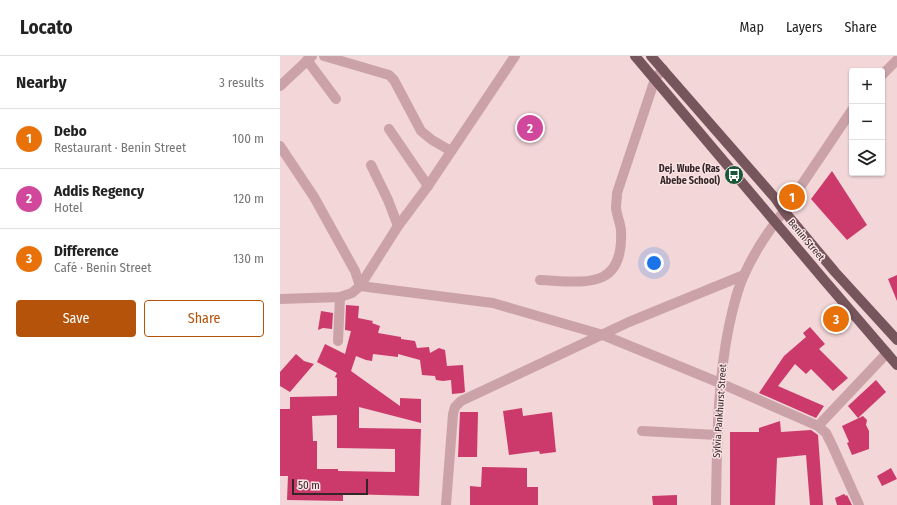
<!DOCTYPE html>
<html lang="en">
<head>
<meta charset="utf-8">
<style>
  :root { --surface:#fff; --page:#f2f2f2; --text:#222; --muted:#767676; --line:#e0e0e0; --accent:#b45309 }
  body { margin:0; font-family:"Fira Sans Condensed",sans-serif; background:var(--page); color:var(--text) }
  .controls { position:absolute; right:12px; top:12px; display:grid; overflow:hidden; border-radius:4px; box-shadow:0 1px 3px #0004 }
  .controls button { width:36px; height:36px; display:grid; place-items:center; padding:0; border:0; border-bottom:1px solid var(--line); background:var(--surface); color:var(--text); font:20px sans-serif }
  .scale { position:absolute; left:12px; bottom:10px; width:76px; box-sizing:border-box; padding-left:4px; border:2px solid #342529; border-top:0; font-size:11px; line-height:14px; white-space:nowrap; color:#342529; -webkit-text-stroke:3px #fae2e3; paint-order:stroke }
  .you { position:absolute; left:374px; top:207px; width:14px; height:14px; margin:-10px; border:3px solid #fff; border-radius:50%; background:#1a73e8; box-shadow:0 0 0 6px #1a73e833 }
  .badge { display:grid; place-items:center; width:26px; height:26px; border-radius:50%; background:var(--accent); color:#fff; font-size:13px; font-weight:700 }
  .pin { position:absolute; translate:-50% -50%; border:2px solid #fff; box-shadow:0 1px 4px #0006 }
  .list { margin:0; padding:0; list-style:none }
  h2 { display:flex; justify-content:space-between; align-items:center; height:52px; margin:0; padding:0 16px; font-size:17px }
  h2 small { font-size:13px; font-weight:400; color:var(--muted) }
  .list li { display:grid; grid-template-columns:26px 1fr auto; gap:12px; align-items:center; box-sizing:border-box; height:60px; padding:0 16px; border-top:1px solid var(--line) }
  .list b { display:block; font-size:15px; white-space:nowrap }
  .list p { margin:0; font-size:13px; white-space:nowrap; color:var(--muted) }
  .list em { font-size:13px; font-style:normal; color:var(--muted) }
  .actions { display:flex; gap:8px; padding:12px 16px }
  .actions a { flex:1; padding:9px 0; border:1px solid var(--accent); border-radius:4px; text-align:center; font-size:14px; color:var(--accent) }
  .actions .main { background:var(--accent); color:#fff }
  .icon { flex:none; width:22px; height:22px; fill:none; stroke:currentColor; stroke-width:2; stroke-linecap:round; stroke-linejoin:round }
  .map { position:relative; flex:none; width:617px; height:449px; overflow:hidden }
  header { display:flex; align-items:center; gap:24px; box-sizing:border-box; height:56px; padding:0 20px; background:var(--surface); border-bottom:1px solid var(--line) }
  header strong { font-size:19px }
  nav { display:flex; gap:22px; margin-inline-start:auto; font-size:14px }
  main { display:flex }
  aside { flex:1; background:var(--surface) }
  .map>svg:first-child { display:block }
  .building { fill:#cc3a6c; fill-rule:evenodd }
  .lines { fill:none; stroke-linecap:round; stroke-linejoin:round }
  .minor { stroke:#caa2a7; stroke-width:10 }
  .tertiary { stroke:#caa2a7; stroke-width:10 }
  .primary { stroke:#77555d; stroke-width:10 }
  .labels { text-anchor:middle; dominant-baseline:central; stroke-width:3; stroke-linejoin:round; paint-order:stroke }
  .poi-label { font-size:10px; font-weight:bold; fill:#342529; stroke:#fae2e3; text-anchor:end }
  .street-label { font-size:10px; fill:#342529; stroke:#fae2e3 }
</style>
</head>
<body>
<header>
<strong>Locato</strong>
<nav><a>Map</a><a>Layers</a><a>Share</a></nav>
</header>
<main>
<aside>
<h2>Nearby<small>3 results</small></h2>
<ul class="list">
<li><span class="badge" style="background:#e8710a">1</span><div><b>Debo</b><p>Restaurant · Benin Street</p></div><em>100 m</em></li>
<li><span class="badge" style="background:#d1479c">2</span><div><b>Addis Regency</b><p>Hotel</p></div><em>120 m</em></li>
<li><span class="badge" style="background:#e8710a">3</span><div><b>Difference</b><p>Café · Benin Street</p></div><em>130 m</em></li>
</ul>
<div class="actions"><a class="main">Save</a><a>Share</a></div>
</aside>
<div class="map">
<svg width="617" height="449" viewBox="0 0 617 449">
  <rect width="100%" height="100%" fill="#f2d6d8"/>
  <g class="building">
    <path d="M552,115L587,169L567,184L531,143Z"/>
    <path d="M617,219V245L608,223Z"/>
    <path d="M66,249L79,250L78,262L93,265L92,267L100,270L98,277L121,281V283L135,285L137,292L149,291L150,297L159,292L165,294L167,310L183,309L185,336L182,337L172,338L171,324L163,325L156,324L155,320L142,319L140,304L118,298V301L93,298L92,305L86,304L76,300L71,315L120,350V342L141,343V367L79,351V372L141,373L139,440L63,438V445L7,444L8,420H0V353H10V341L57,340V322L55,321L57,317L37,306L45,288L65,298L71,275L65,274ZM57,359V392L115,393V416L58,415V413H37V385H33L32,360Z"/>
    <path d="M41,255L53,257L52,273L43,272L38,274Z"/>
    <path d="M530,271L545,288L539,293L568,322L553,335L531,313L526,318L515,308L498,330L544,350L536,362L479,337L504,300L526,281L523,277Z"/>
    <path d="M16,298L24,305L34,308L10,336L0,330V316Z"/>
    <path d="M596,324L606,336L578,362L568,350Z"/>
    <path d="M242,352L243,360L272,356L276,396L260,398L259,395L229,399L223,355Z"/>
    <path d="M180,356H198L197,401H178Z"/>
    <path d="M583,360L587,364L586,369L589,375V393L572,399L567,387L569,386L562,370Z"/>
    <path d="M500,365L501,376L531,374L538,379L543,449H530L526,399L497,402L495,449H450V376H479V372Z"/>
    <path d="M202,411L247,412V431H258V449H190V430L201,431Z"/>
    <path d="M611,412L617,423L602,430L597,420Z"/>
    <path d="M564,438L566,440L567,439L572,449H557L555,442Z"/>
    <path d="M397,439V449H373L372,440Z"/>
  </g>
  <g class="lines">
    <g class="minor">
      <path d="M44,0L109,19L114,24L141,75L152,84L171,95"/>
      <path d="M27,4L56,43"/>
      <path d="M602,19L617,4"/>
      <path d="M0,30L32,0"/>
      <path d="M109,73L148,130"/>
      <path d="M0,90L34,141L75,215L80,230"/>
      <path d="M91,109L108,144L118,170"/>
      <path d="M504,155L572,54"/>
      <path d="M260,224C305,226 344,235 341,174C340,166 337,160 336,152C336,148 337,142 337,137L375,23L383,13"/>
      <path d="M80,230L213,247L323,279L440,327L538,370L607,297"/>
      <path d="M0,243L60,241L72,237L80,230L118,170L148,130L235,0"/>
      <path d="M58,285L60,241"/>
      <path d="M538,370L546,377L552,389L579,449"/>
      <path d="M362,375L437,379"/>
      <path d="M166,449L173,358L175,351L181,345L349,266L464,219"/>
    </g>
    <path class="tertiary" d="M436,449C437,389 437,329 449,270C453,252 457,233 465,217C475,195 489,174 504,155"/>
    <g class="primary">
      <path d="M355,0L545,225L617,309"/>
      <path d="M371,0L495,142L504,155L555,216L617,284"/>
    </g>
  </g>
  <defs>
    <g id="bus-disc" transform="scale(1)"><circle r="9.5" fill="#195737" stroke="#fae2e3"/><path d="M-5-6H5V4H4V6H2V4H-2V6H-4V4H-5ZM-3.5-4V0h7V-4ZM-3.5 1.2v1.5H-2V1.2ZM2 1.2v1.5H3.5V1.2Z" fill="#fff"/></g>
  </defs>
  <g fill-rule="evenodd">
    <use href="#bus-disc" x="454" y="119"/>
  </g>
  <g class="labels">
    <g class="poi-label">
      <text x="440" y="113">Dej. Wube (Ras<tspan x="440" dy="12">Abebe School)</tspan></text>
    </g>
    <g class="street-label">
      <text transform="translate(526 184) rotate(50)">Benin Street</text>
      <text transform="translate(440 355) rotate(-86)">Sylvia Pankhurst Street</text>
    </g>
  </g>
</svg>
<div class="controls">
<button>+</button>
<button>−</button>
<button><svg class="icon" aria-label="layers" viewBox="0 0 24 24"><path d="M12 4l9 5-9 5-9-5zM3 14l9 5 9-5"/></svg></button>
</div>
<div class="scale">50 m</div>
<div class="you"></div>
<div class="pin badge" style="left:512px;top:141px;background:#e8710a">1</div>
<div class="pin badge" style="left:250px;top:72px;background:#d1479c">2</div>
<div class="pin badge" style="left:556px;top:263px;background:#e8710a">3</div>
</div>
</main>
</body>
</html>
